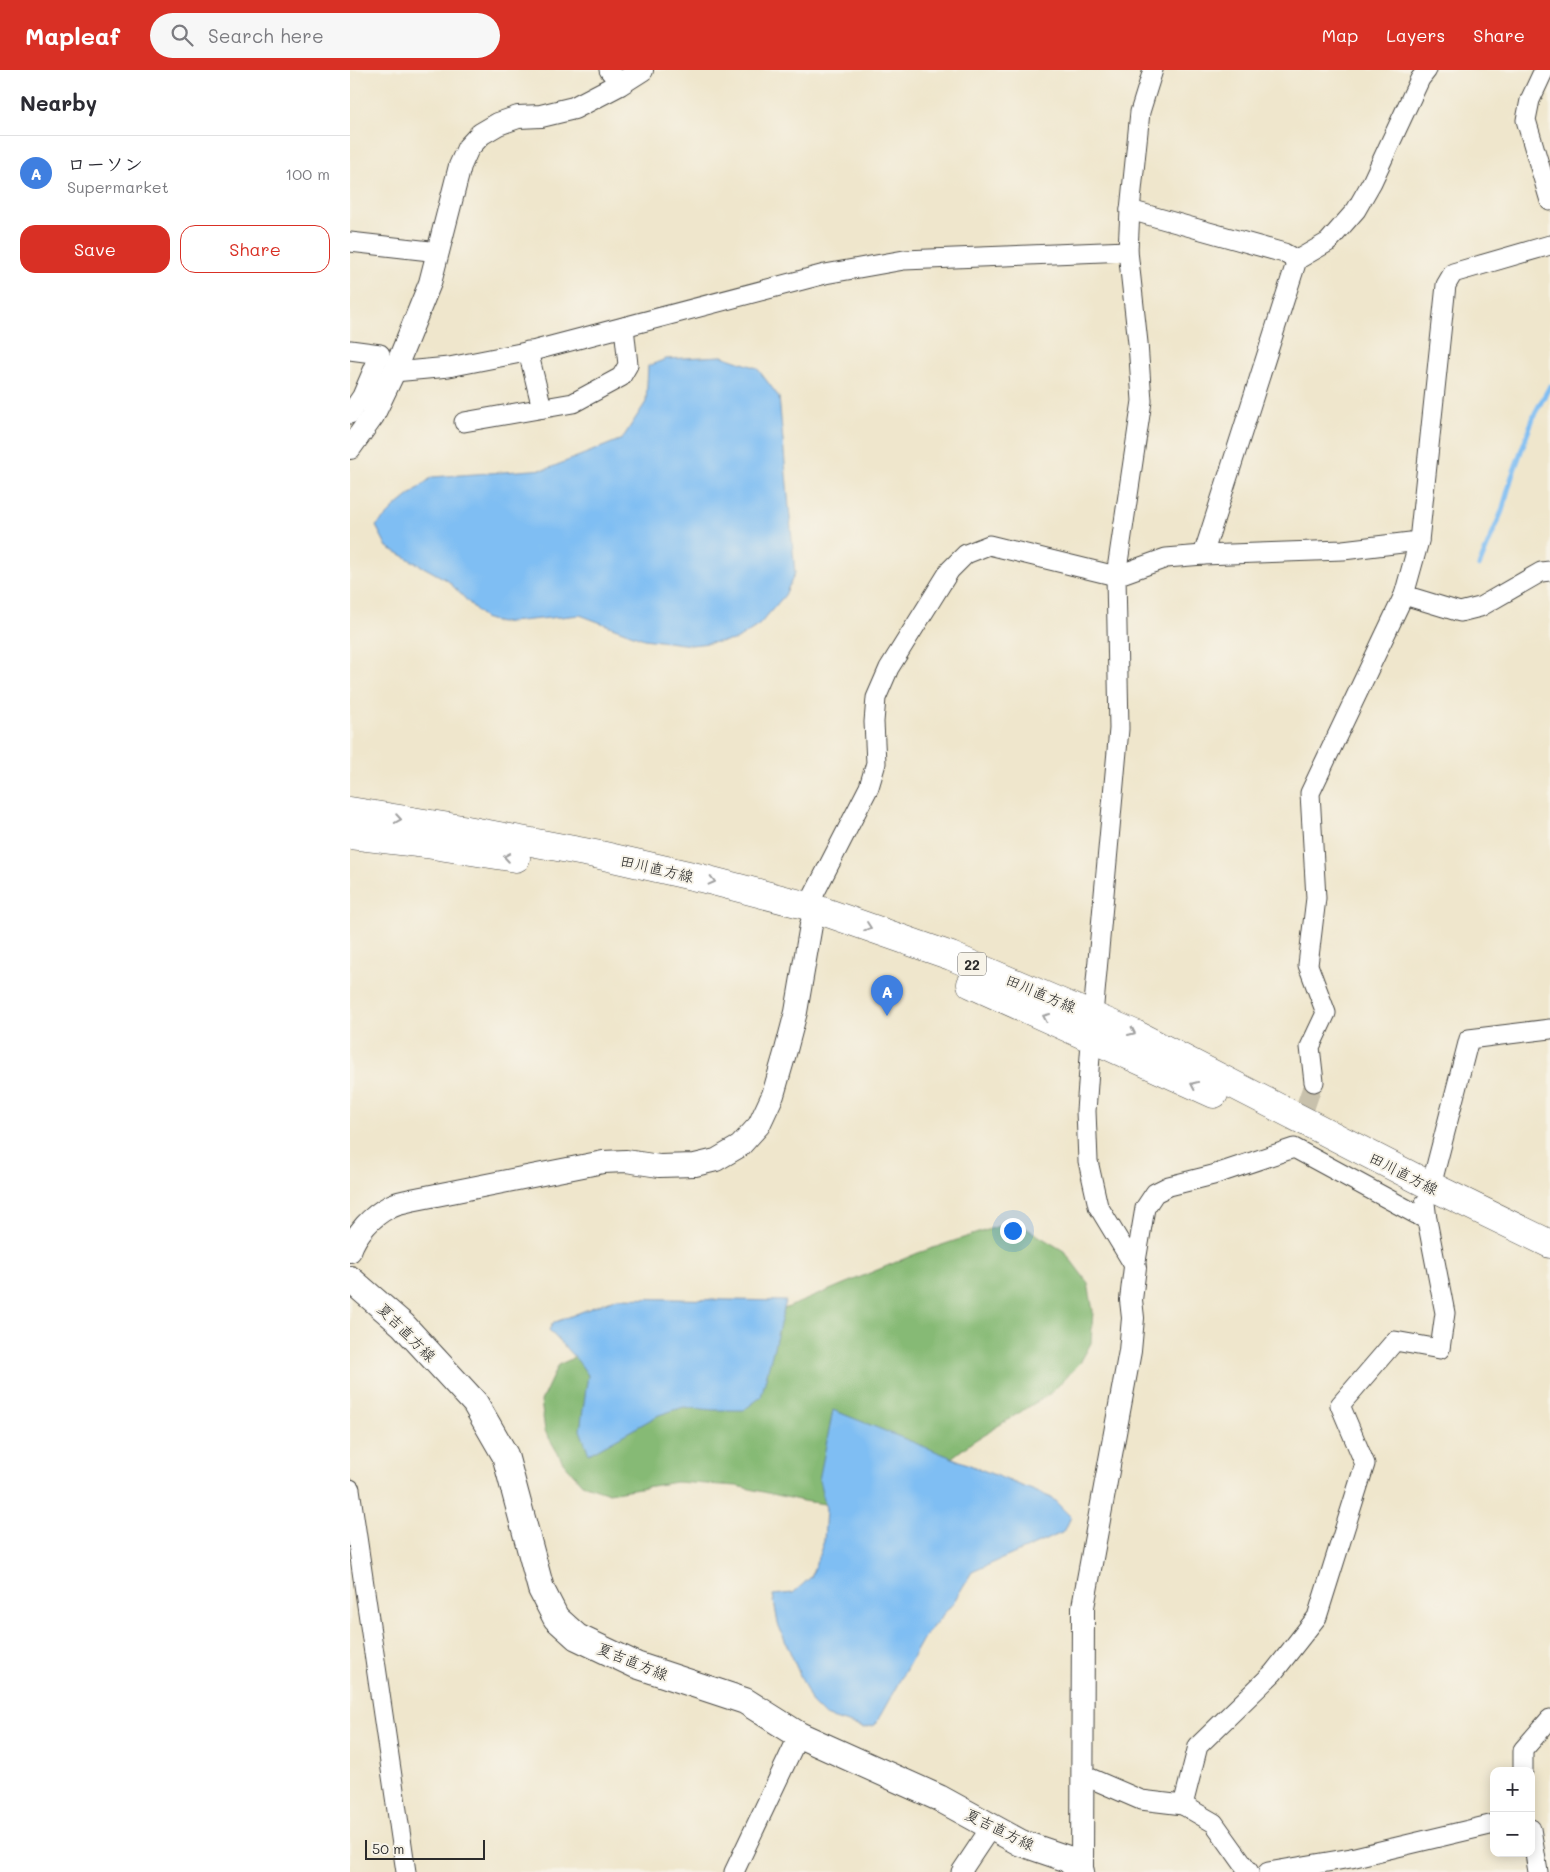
<!DOCTYPE html>
<html lang="en">
<head>
<meta charset="utf-8">
<style>
  :root { --surface:#fff; --page:#f7f7f7; --text:#2b2b33; --muted:#7c7c81; --line:#e1e1e2; --accent:#d93025 }
  body { margin:0; font-family:Mali,"Klee One",sans-serif; background:var(--page); color:var(--text) }
  .controls { position:absolute; right:15px; bottom:15px; display:grid; overflow:hidden; border-radius:10px; box-shadow:0 2px 12px #0003 }
  .controls button { width:45px; height:45px; display:grid; place-items:center; padding:0; border:0; border-bottom:1px solid var(--line); background:var(--surface); color:var(--text); font:25px sans-serif }
  .scale { position:absolute; left:15px; bottom:12px; width:120px; box-sizing:border-box; padding-left:5px; border:2px solid #2b2b2b; border-top:0; font-size:14px; line-height:18px; white-space:nowrap; color:#2b2b2b; -webkit-text-stroke:4px #f7f3e8; paint-order:stroke }
  .you { position:absolute; left:662px; top:1160px; width:18px; height:18px; margin:-12px; border:4px solid #fff; border-radius:50%; background:#1a73e8; box-shadow:0 0 0 8px #1a73e833 }
  .badge { display:grid; place-items:center; width:32px; height:32px; border-radius:50%; background:var(--accent); color:#fff; font-size:16px; font-weight:700 }
  .pin { position:absolute; translate:-50% -41px; filter:drop-shadow(0 1px 2px #0008) }
  .pin::after { content:''; position:absolute; top:26px; width:18px; height:15px; background:inherit; clip-path:polygon(0 0,100% 0,50% 100%) }
  .list { margin:0; padding:0; list-style:none }
  h2 { display:flex; justify-content:space-between; align-items:center; height:65px; margin:0; padding:0 20px; font-size:21px }
  h2 small { font-size:16px; font-weight:400; color:var(--muted) }
  .list li { display:grid; grid-template-columns:32px 1fr auto; gap:15px; align-items:center; box-sizing:border-box; height:75px; padding:0 20px; border-top:1px solid var(--line) }
  .list b { display:block; font-size:19px; white-space:nowrap }
  .list p { margin:0; font-size:16px; white-space:nowrap; color:var(--muted) }
  .list em { font-size:16px; font-style:normal; color:var(--muted) }
  .actions { display:flex; gap:10px; padding:15px 20px }
  .actions a { flex:1; padding:11px 0; border:1px solid var(--accent); border-radius:15px; text-align:center; font-size:18px; color:var(--accent) }
  .actions .main { background:var(--accent); color:#fff }
  .icon { flex:none; width:28px; height:28px; fill:none; stroke:currentColor; stroke-width:2; stroke-linecap:round; stroke-linejoin:round }
  .map { position:relative; flex:none; width:1200px; height:1802px; overflow:hidden }
  header { display:flex; align-items:center; gap:30px; box-sizing:border-box; height:70px; padding:0 25px; background:var(--accent); color:#fff }
  header strong { font-size:24px }
  nav { display:flex; gap:28px; margin-inline-start:auto; font-size:18px }
  .search { width:350px; height:45px; background:var(--page); display:flex; align-items:center; gap:12px; box-sizing:border-box; padding:0 18px; border-radius:28px; color:var(--muted); font-size:19px }
  main { display:flex }
  aside { flex:1; background:var(--surface) }
  .map>svg:first-child { display:block }
  .forest { fill:#86ba75; stroke:#587250 }
  .water { fill:#7fbef3; stroke:#55748f }
  .lines { fill:none; stroke-linecap:round; stroke-linejoin:round }
  .stream { stroke:#7fbef3; stroke-width:5 }
  .minor-tunnel { stroke:#c8c1ac; stroke-width:19; stroke-dasharray:19 9; stroke-linecap:butt }
  .minor-casing { stroke:#484743; stroke-width:21 }
  .tertiary-casing { stroke:#484743; stroke-width:24 }
  .secondary-casing { stroke:#484743; stroke-width:28 }
  .primary-casing { stroke:#484743; stroke-width:29 }
  .minor { stroke:#fff; stroke-width:19 }
  .tertiary { stroke:#fff; stroke-width:22 }
  .secondary { stroke:#fff; stroke-width:26 }
  .primary { stroke:#fff; stroke-width:28 }
  .oneway { stroke:#a0a0a0 }
  .labels { text-anchor:middle; dominant-baseline:central; stroke-width:4; stroke-linejoin:round; paint-order:stroke }
  .shield { fill:#f7f3e8; stroke:#686764; stroke-width:1 }
  .shield-label { font-size:14px; font-weight:bold; fill:#2b2b2b }
  .street-label { font-size:15px; fill:#2b2b2b; stroke:#f7f3e8 }
</style>
</head>
<body>
<header>
<strong>Mapleaf</strong>
<div class="search"><svg class="icon" aria-label="search" viewBox="0 0 24 24"><circle cx="10" cy="10" r="6"/><path d="M15 15l6 6"/></svg>Search here</div>
<nav><a>Map</a><a>Layers</a><a>Share</a></nav>
</header>
<main>
<aside>
<h2>Nearby<small></small></h2>
<ul class="list">
<li><span class="badge" style="background:#3f7fe0">A</span><div><b>ローソン</b><p>Supermarket</p></div><em>100 m</em></li>
</ul>
<div class="actions"><a class="main">Save</a><a>Share</a></div>
</aside>
<div class="map">
<svg width="1200" height="1802" viewBox="0 0 1200 1802">
  <rect width="100%" height="100%" fill="#f7f3e8"/>
  <filter id="ink" filterUnits="userSpaceOnUse"><feTurbulence type="fractalNoise" baseFrequency=".02" numOctaves="2"/><feDisplacementMap in="SourceGraphic" scale="10" xChannelSelector="R" yChannelSelector="G"/><feConvolveMatrix kernelMatrix="1 2 1 2 8 2 1 2 1" color-interpolation-filters="sRGB"/></filter>
  <filter id="wash" filterUnits="userSpaceOnUse"><feTurbulence type="fractalNoise" baseFrequency=".0096" numOctaves="4" result="noise"/><feDisplacementMap in="SourceGraphic" scale="20" xChannelSelector="R" yChannelSelector="G"/><feGaussianBlur stdDeviation="1.12" result="paint"/><feColorMatrix in="noise" values="0 0 0 0 0 0 0 0 0 0 0 0 0 0 0 0 0 1.4 0 .05"/><feComposite in="paint" operator="in"/></filter>
  <g filter="url(#wash)">
    <rect width="100%" height="100%" fill="#efe6cc"/>
    <path class="forest" d="M664,1151L714,1181L738,1213L743,1241L741,1273L730,1293L701,1323L622,1372L579,1405L482,1435L453,1431L387,1416L326,1412L259,1423L232,1414L213,1392L195,1361L191,1331L208,1295L228,1286L434,1239L568,1183Z"/>
    <g class="water">
      <path d="M372,286L407,298L429,327L445,503L435,525L409,555L386,570L341,575L294,569L230,545L150,553L134,548L97,510L37,477L26,456L46,436L82,407L197,399L272,369L296,332L298,296L316,289Z"/>
      <path d="M267,1228L436,1231L411,1327L394,1340H362L334,1337L309,1345L239,1384L230,1360L238,1305L228,1291L199,1260L203,1253Z"/>
      <path d="M483,1340L702,1428L721,1447L714,1462L622,1502L603,1533L574,1567L525,1655L514,1658L475,1646L462,1633L428,1554L423,1525L443,1523L461,1507L474,1471L476,1439L469,1410Z"/>
    </g>
    <g class="lines">
      <path class="stream" d="M1129,496L1152,441L1162,406L1185,343L1200,316"/>
    </g>
  </g>
  <g filter="url(#ink)">
    <g class="lines">
      <path class="minor-tunnel" d="M946,1063L964,1012"/>
      <g class="minor-casing">
        <g id="minor">
          <path d="M259,0L270,14"/>
          <path d="M1194,0L1180,30L1176,50L1200,131"/>
          <path d="M780,140L934,183L947,190"/>
          <path d="M0,172L89,182"/>
          <path d="M0,280L30,284L12,326L0,344"/>
          <path d="M178,281L192,338"/>
          <path d="M44,302L99,297L186,280L475,204L554,190L778,181"/>
          <path d="M114,352L223,333L271,307L278,295L274,257"/>
          <path d="M853,485L947,190L978,172L1006,140L1022,112L1070,9L1077,0"/>
          <path d="M1054,525L1110,542L1130,537L1191,502L1200,501"/>
          <path d="M460,846L458,836L519,717L526,693L524,652L526,628L539,598L600,500L616,484L639,475L766,506L816,488L853,485L993,480L1069,471"/>
          <path d="M964,1012L960,977L976,943L958,895L966,828L960,723L1054,525L1069,471L1096,215L1103,203L1200,175"/>
          <path d="M1081,1116L1119,969L1200,959"/>
          <path d="M785,1197L748,1136L738,1091L736,1041L743,945L769,659L766,506L792,331L788,273L778,181L780,140L790,42L803,0"/>
          <path d="M785,1197L795,1138L805,1123L819,1116L863,1105L944,1078L1077,1150"/>
          <path d="M0,1419L56,1802"/>
          <path d="M1173,1701V1680L1200,1649"/>
          <path d="M733,1705L791,1730L833,1735"/>
          <path d="M1181,1759L1188,1802"/>
          <path d="M384,1802L449,1665"/>
          <path d="M611,1802L641,1757"/>
          <path d="M899,1802L864,1753L833,1735L848,1676L923,1603L967,1547L1015,1394L990,1335L1045,1271L1090,1279L1095,1243L1077,1150L1075,1133"/>
          <path d="M918,1802L1001,1788L1144,1754"/>
        </g>
      </g>
      <g class="tertiary-casing">
        <g id="tertiary">
          <path d="M0,378L23,346L44,302L80,213L110,96L118,78L131,64L148,54L168,47L191,46L224,38L270,14L292,0"/>
          <path d="M0,1181C6,1163 22,1146 39,1137C45,1133 54,1132 61,1130L253,1092L276,1091L309,1096L345,1095L366,1090L390,1076L409,1055L423,1025L436,980L446,942L461,855"/>
          <path d="M732,1802L733,1537L780,1281L783,1248L781,1230L785,1197"/>
        </g>
      </g>
      <g class="secondary-casing">
        <path id="secondary" d="M0,1209L53,1255L125,1333L155,1385L191,1519L206,1548L227,1567L286,1595L395,1631L449,1665L589,1728L671,1773L718,1789L731,1802"/>
      </g>
      <g class="primary-casing">
        <g id="primary">
          <path d="M0,741L112,759L250,785L351,808L458,836L601,886L785,964L1081,1116L1200,1174"/>
          <path d="M0,765L76,774L166,788"/>
          <path d="M621,914L864,1024"/>
        </g>
      </g>
      <use href="#minor" class="minor"/>
      <use href="#tertiary" class="tertiary"/>
      <use href="#secondary" class="secondary"/>
      <use href="#primary" class="primary"/>
    </g>
    <defs><path id="oneway-chevron" d="M-2-3.5L2.5 0L-2 3.5" fill="none" stroke-width="1.6" stroke-linecap="round" stroke-linejoin="round" transform="scale(1.25)"/></defs>
    <g class="oneway">
      <use href="#oneway-chevron" transform="translate(48 749) rotate(9)"/>
      <use href="#oneway-chevron" transform="translate(157 787) rotate(-171)"/>
      <use href="#oneway-chevron" transform="translate(362 811) rotate(14)"/>
      <use href="#oneway-chevron" transform="translate(518 857) rotate(19)"/>
      <use href="#oneway-chevron" transform="translate(696 947) rotate(-156)"/>
      <use href="#oneway-chevron" transform="translate(782 962) rotate(25)"/>
      <use href="#oneway-chevron" transform="translate(844 1015) rotate(-155)"/>
    </g>
  </g>
  <g class="labels">
    <rect class="shield" x="608" y="882.5" width="28" height="23" rx="4"/>
    <g class="shield-label">
      <text x="622" y="894">22</text>
    </g>
    <g class="street-label">
      <text transform="translate(307 798) rotate(13)">田川直方線</text>
      <text transform="translate(691 923) rotate(23)">田川直方線</text>
      <text transform="translate(1054 1103) rotate(27)">田川直方線</text>
      <text transform="translate(57 1262) rotate(45)">夏吉直方線</text>
      <text transform="translate(283 1591) rotate(22)">夏吉直方線</text>
      <text transform="translate(650 1759) rotate(26)">夏吉直方線</text>
    </g>
  </g>
</svg>
<div class="controls">
<button>+</button>
<button>−</button>
</div>
<div class="scale">50 m</div>
<div class="you"></div>
<div class="pin badge" style="left:537px;top:946px;background:#3f7fe0">A</div>
</div>
</main>
</body>
</html>
